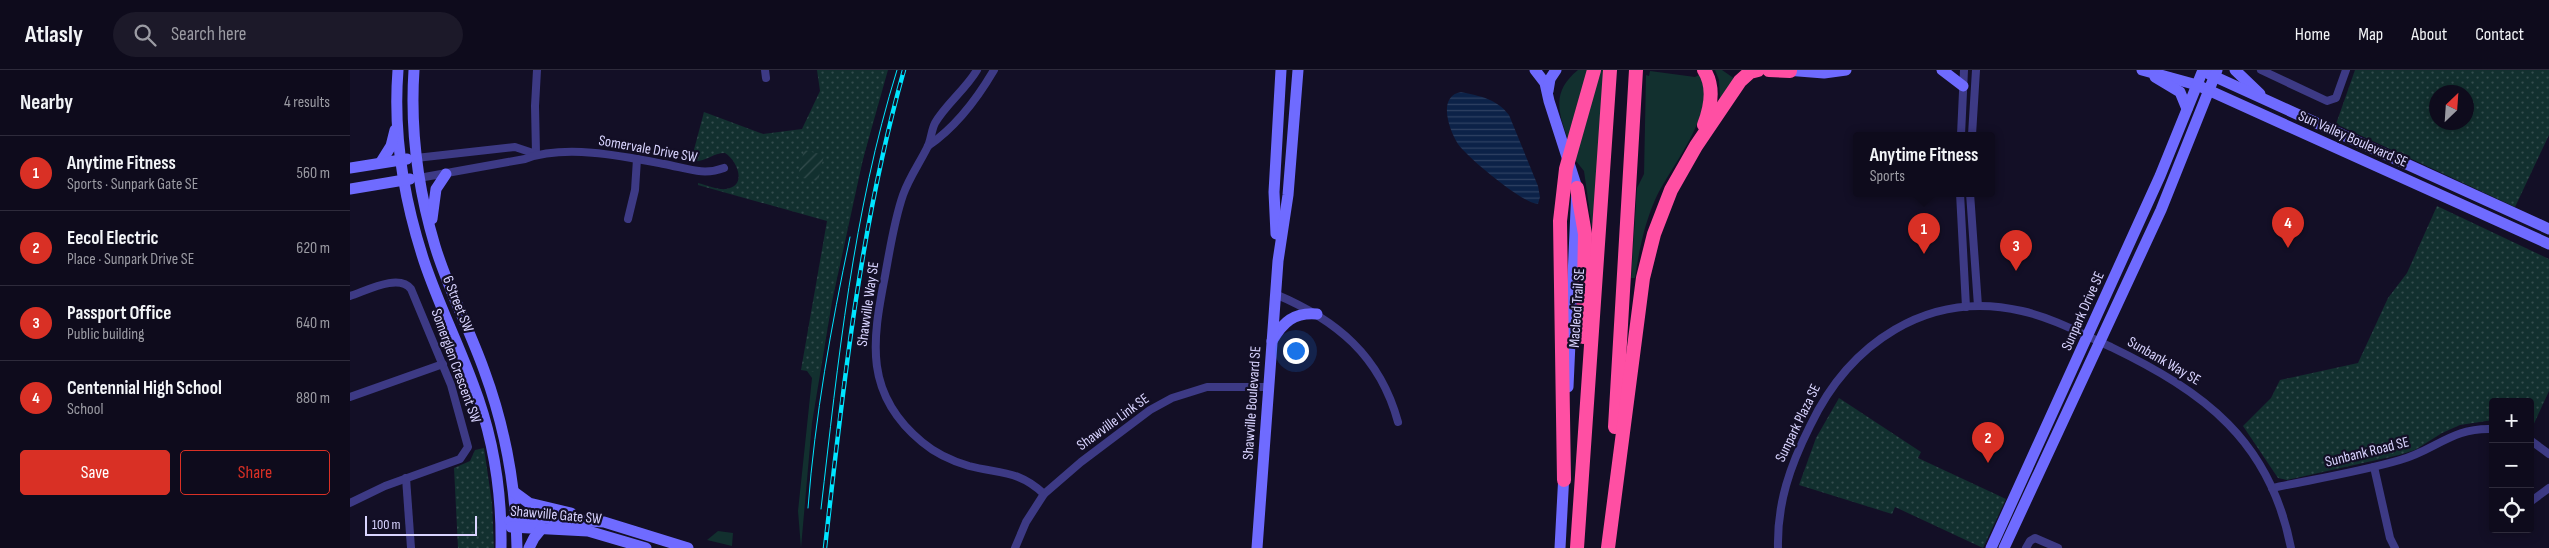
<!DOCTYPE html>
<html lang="en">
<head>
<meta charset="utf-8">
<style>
  :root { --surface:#0e0b1c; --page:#1c1929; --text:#f1f3f6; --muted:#9b9ba3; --line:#2e2b3b; --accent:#d93025 }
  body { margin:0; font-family:"Sofia Sans Condensed",sans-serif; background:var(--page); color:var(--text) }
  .controls { position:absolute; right:15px; bottom:15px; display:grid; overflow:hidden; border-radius:5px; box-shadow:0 2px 12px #0003 }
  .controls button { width:45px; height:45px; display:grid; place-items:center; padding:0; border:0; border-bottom:1px solid var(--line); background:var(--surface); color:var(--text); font:25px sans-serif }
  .compass { position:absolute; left:2079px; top:15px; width:45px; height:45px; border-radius:50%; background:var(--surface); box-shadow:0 2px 12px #0003; rotate:25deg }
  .scale { position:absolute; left:15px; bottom:12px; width:112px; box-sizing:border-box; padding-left:5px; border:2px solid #d9d4ff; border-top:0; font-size:14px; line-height:18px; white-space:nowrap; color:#d9d4ff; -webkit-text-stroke:4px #130f26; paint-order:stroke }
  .you { position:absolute; left:945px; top:280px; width:18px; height:18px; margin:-12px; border:4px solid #fff; border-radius:50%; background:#1a73e8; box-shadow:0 0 0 8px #1a73e833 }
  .badge { display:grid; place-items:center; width:32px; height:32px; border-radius:50%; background:var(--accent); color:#fff; font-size:16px; font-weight:700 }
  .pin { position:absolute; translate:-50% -41px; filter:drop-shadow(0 1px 2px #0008) }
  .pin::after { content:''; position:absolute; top:26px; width:18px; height:15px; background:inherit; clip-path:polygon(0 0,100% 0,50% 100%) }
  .popup { position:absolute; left:1503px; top:62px; width:142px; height:65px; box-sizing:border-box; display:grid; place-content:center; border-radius:5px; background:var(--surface); filter:drop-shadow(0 1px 4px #0005); font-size:16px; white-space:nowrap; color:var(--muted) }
  .popup b { font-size:19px; color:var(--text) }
  .popup::after { content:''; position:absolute; left:50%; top:100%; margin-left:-10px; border:10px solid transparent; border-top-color:var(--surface) }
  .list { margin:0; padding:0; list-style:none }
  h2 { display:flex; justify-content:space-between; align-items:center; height:65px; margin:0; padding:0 20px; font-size:21px }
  h2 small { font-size:16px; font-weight:400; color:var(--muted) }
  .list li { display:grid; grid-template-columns:32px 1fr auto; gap:15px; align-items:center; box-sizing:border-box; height:75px; padding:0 20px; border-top:1px solid var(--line) }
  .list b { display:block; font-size:19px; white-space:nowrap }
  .list p { margin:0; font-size:16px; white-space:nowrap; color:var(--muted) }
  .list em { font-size:16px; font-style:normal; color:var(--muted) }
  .actions { display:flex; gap:10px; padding:15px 20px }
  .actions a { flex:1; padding:11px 0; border:1px solid var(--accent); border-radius:5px; text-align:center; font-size:18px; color:var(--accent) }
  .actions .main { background:var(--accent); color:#fff }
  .icon { flex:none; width:28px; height:28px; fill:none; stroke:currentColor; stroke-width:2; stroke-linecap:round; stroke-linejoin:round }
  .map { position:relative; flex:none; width:2199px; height:478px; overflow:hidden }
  header { display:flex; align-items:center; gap:30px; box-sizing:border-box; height:70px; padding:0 25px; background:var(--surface); border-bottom:1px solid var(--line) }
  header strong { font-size:24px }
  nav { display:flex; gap:28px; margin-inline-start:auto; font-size:18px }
  .search { width:350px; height:45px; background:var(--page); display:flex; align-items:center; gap:12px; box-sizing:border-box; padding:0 18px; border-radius:28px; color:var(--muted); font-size:19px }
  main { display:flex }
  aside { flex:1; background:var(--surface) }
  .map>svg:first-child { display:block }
  .grass { fill:#12302f }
  .park { fill:url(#park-dots); fill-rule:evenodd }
  .garden { fill:url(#garden-furrows) }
  .water { fill:url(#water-rules) }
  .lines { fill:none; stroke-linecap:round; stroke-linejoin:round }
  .street { stroke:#3d3a85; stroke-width:8 }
  .secondary { stroke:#6f6bff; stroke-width:11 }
  .highway { stroke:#ff4fa3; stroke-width:14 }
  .tram { stroke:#00e5ff; stroke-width:1 }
  .rail-casing { stroke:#00e5ff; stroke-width:4.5 }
  .rail { stroke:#130f26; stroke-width:2.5; stroke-dasharray:8; stroke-linecap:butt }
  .labels { text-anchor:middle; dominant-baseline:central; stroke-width:4.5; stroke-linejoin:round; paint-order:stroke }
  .street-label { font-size:15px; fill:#d9d4ff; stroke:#130f26 }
</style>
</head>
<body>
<header>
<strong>Atlasly</strong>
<div class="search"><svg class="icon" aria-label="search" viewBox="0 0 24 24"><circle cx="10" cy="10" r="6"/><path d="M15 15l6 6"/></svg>Search here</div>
<nav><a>Home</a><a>Map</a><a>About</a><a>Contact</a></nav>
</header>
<main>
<aside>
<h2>Nearby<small>4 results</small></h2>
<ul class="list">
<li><span class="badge">1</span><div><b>Anytime Fitness</b><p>Sports · Sunpark Gate SE</p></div><em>560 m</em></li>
<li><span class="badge">2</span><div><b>Eecol Electric</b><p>Place · Sunpark Drive SE</p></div><em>620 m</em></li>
<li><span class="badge">3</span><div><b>Passport Office</b><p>Public building</p></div><em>640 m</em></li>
<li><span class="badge">4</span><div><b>Centennial High School</b><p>School</p></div><em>880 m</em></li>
</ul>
<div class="actions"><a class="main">Save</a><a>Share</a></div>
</aside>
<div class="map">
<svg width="2199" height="478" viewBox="0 0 2199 478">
  <defs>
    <pattern id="park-dots" width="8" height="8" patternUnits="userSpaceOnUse" patternTransform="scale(1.25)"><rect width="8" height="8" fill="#12302f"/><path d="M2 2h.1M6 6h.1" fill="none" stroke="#344d4e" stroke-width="1.8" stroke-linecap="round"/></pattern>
    <pattern id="garden-furrows" width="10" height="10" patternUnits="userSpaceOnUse" patternTransform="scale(1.25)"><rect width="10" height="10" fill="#12302f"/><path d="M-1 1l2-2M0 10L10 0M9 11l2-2" fill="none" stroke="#344d4e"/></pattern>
    <pattern id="water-rules" width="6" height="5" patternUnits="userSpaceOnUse" patternTransform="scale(1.25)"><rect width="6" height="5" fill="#0c2248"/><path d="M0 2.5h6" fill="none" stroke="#2f4163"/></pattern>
  </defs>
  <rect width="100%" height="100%" fill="#130f26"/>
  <g class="grass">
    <path d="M515,0H538L513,89L482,232L462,353L451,478L448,441L462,308L457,301Z"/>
    <path d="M1228,0H1239L1219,72C1208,42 1201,22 1228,0Z"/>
    <path d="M1248,0H1257L1244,159L1242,158L1234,101L1226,91L1223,84Z"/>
    <path d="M1365,0H1372L1385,9L1374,29L1370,28L1369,10Z"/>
    <path d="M1300,1L1345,7L1349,5C1371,39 1318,99 1305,130C1294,155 1289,181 1285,208H1281L1287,118L1294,104L1296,5L1299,6Z"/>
    <path d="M368,461L383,463L382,476L357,470Z"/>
  </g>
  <g class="park">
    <path d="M467,0H537C510,94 488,190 470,286L472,289L470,303L451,300L477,151L348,115V113C356,115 368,120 376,119C398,116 387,90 375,83C362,83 355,93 341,91L354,42L413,64L452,59L470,21Z"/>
    <path d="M2005,0H2199V65L2165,137L1986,54ZM2116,22V52H2086V22Z"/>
    <path d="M2087,136L2199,189V321L2181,360L2180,332H2143V350L2110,355L2092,363L2065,380L2049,385L1937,410L1928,408L1893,356L1921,328L1930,310L2008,293L2038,228L2057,203Z"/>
    <path d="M1489,328L1571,382L1568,388L1656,429L1633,478L1545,437L1542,444L1449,415L1466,368Z"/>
    <path d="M134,378L142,433L144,478H108L104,398L120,391L125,380Z"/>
  </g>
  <path class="garden" d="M454,80L474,85L468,111L448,107Z"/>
  <path class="water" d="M1111,22C1130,26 1147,29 1159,45L1188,116L1190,127L1188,134C1173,134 1117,87 1108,74C1099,60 1087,26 1111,22Z"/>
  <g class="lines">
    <g class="street">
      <path d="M415,0L416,8"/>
      <path d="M627,0C616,19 596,34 585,53C581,61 581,71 577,78C569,94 559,108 553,125C544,151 540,179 535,206C522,272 514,324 572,372C585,383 602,391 619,396C650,404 669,400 694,424"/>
      <path d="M1911,0L1977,31L1986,28L1996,0"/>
      <path d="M1611,65L1614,0"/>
      <path d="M1622,65L1626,0"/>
      <path d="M578,76C606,57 627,29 644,0"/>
      <path d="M186,84L185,36L187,0"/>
      <path d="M66,88L165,77L186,84"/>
      <path d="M69,108L175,89C215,74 273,86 314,94C336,98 353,106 374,98"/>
      <path d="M1610,123L1616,237"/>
      <path d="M1620,123L1628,236"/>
      <path d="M278,149L285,120L287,89"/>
      <path d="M925,224C987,250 1030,286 1048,352"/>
      <path d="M0,226C16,221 49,203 61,219L101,315L118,377L110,389L35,416L0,433"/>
      <path d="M0,327L93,294"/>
      <path d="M2180,370L2199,384"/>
      <path d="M2024,397L2040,468L2045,478"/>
      <path d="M56,408L61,478"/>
      <path d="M1922,418C1965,409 2009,402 2050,390C2086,380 2102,357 2143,359"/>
      <path d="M2180,432L2199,418"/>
      <path d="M665,478L676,452L694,424L731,392L800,340L822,328L857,317H918"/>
      <path d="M1428,478C1427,433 1440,396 1460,356C1499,274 1577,219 1672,241C1703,248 1732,264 1761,277C1854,322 1920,370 1941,478"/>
      <path d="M1676,478L1680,471L1685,468L1708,478"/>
    </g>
    <g class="secondary">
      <path d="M48,0C43,64 54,130 74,191C88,233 108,273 123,314C143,366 152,423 151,478"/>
      <path d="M64,0C60,60 68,119 85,176C98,219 119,258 134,300C155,357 166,417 167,478"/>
      <path d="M1185,0L1195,13L1199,31L1227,118L1218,317"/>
      <path d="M1436,0L1474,3L1496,0"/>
      <path d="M1592,0L1613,16"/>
      <path d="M1792,0L1847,15L2199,174"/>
      <path d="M1885,0L1910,24"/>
      <path d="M1859,4L2199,159"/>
      <path d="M1805,7L1830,22L1837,39"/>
      <path d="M1198,21L1200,9L1206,0"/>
      <path d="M31,92L41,76L45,60"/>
      <path d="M0,98L57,89"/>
      <path d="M0,119L60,109"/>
      <path d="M82,149L86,119L96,104"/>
      <path d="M926,164L924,122L931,0"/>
      <path d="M922,271C933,252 944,242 967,244"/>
      <path d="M164,422L179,433L221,443"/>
      <path d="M160,451L165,448H192L254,452L338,478"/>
      <path d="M161,457L238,461L296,478"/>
      <path d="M179,478L184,468L192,458"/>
      <path d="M907,478L928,191L938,125L948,0"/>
      <path d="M1210,478L1214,403"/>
      <path d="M1641,478L1810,106L1853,0"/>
      <path d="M1654,478L1811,140L1867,0"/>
    </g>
    <g class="highway">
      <path d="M1419,0L1440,1"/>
      <path d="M1354,55C1361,37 1365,17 1354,0"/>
      <path d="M1227,118L1235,164L1233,267"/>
      <path d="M1265,357L1286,0"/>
      <path d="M1214,410L1210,151L1216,99L1244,0"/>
      <path d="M1227,478L1260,0"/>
      <path d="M1258,478L1293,208L1304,164L1321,120L1346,76L1390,11L1400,2L1408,0"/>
    </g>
    <g class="tram">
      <path d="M458,438C465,346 481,257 500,167"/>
      <path d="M471,439C488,292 503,142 547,0"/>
    </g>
    <g class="rail-casing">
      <path id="rail" d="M475,478C493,317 510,157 554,0"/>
    </g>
    <use href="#rail" class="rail"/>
  </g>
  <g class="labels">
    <g class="street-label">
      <text transform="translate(2003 69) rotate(24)">Sun Valley Boulevard SE</text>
      <text transform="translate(298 79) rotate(10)">Somervale Drive SW</text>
      <text transform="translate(108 234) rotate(68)">6 Street SW</text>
      <text transform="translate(518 234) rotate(-82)">Shawville Way SE</text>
      <text transform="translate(1227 238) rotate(-86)">Macleod Trail SE</text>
      <text transform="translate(1733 241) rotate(-66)">Sunpark Drive SE</text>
      <text transform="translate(1814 291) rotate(30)">Sunbank Way SE</text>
      <text transform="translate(106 296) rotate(70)">Somerglen Crescent SW</text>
      <text transform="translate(902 333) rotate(-86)">Shawville Boulevard SE</text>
      <text transform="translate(763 352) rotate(-36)">Shawville Link SE</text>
      <text transform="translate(1448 353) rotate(-64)">Sunpark Plaza SE</text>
      <text transform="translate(2017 382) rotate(-14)">Sunbank Road SE</text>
      <text transform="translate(206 445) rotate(5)">Shawville Gate SW</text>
    </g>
  </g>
</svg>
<div class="controls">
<button>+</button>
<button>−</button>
<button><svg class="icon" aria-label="locate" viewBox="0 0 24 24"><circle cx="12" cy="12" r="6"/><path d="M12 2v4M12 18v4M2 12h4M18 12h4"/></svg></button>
</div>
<svg class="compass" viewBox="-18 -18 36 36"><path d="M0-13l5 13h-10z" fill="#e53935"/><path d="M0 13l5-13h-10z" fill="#9b9ba3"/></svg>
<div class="scale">100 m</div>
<div class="you"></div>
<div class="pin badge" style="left:1574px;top:184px">1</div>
<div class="popup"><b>Anytime Fitness</b>Sports</div>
<div class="pin badge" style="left:1638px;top:393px">2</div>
<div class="pin badge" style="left:1666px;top:201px">3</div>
<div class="pin badge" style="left:1938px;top:178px">4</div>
</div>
</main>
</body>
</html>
